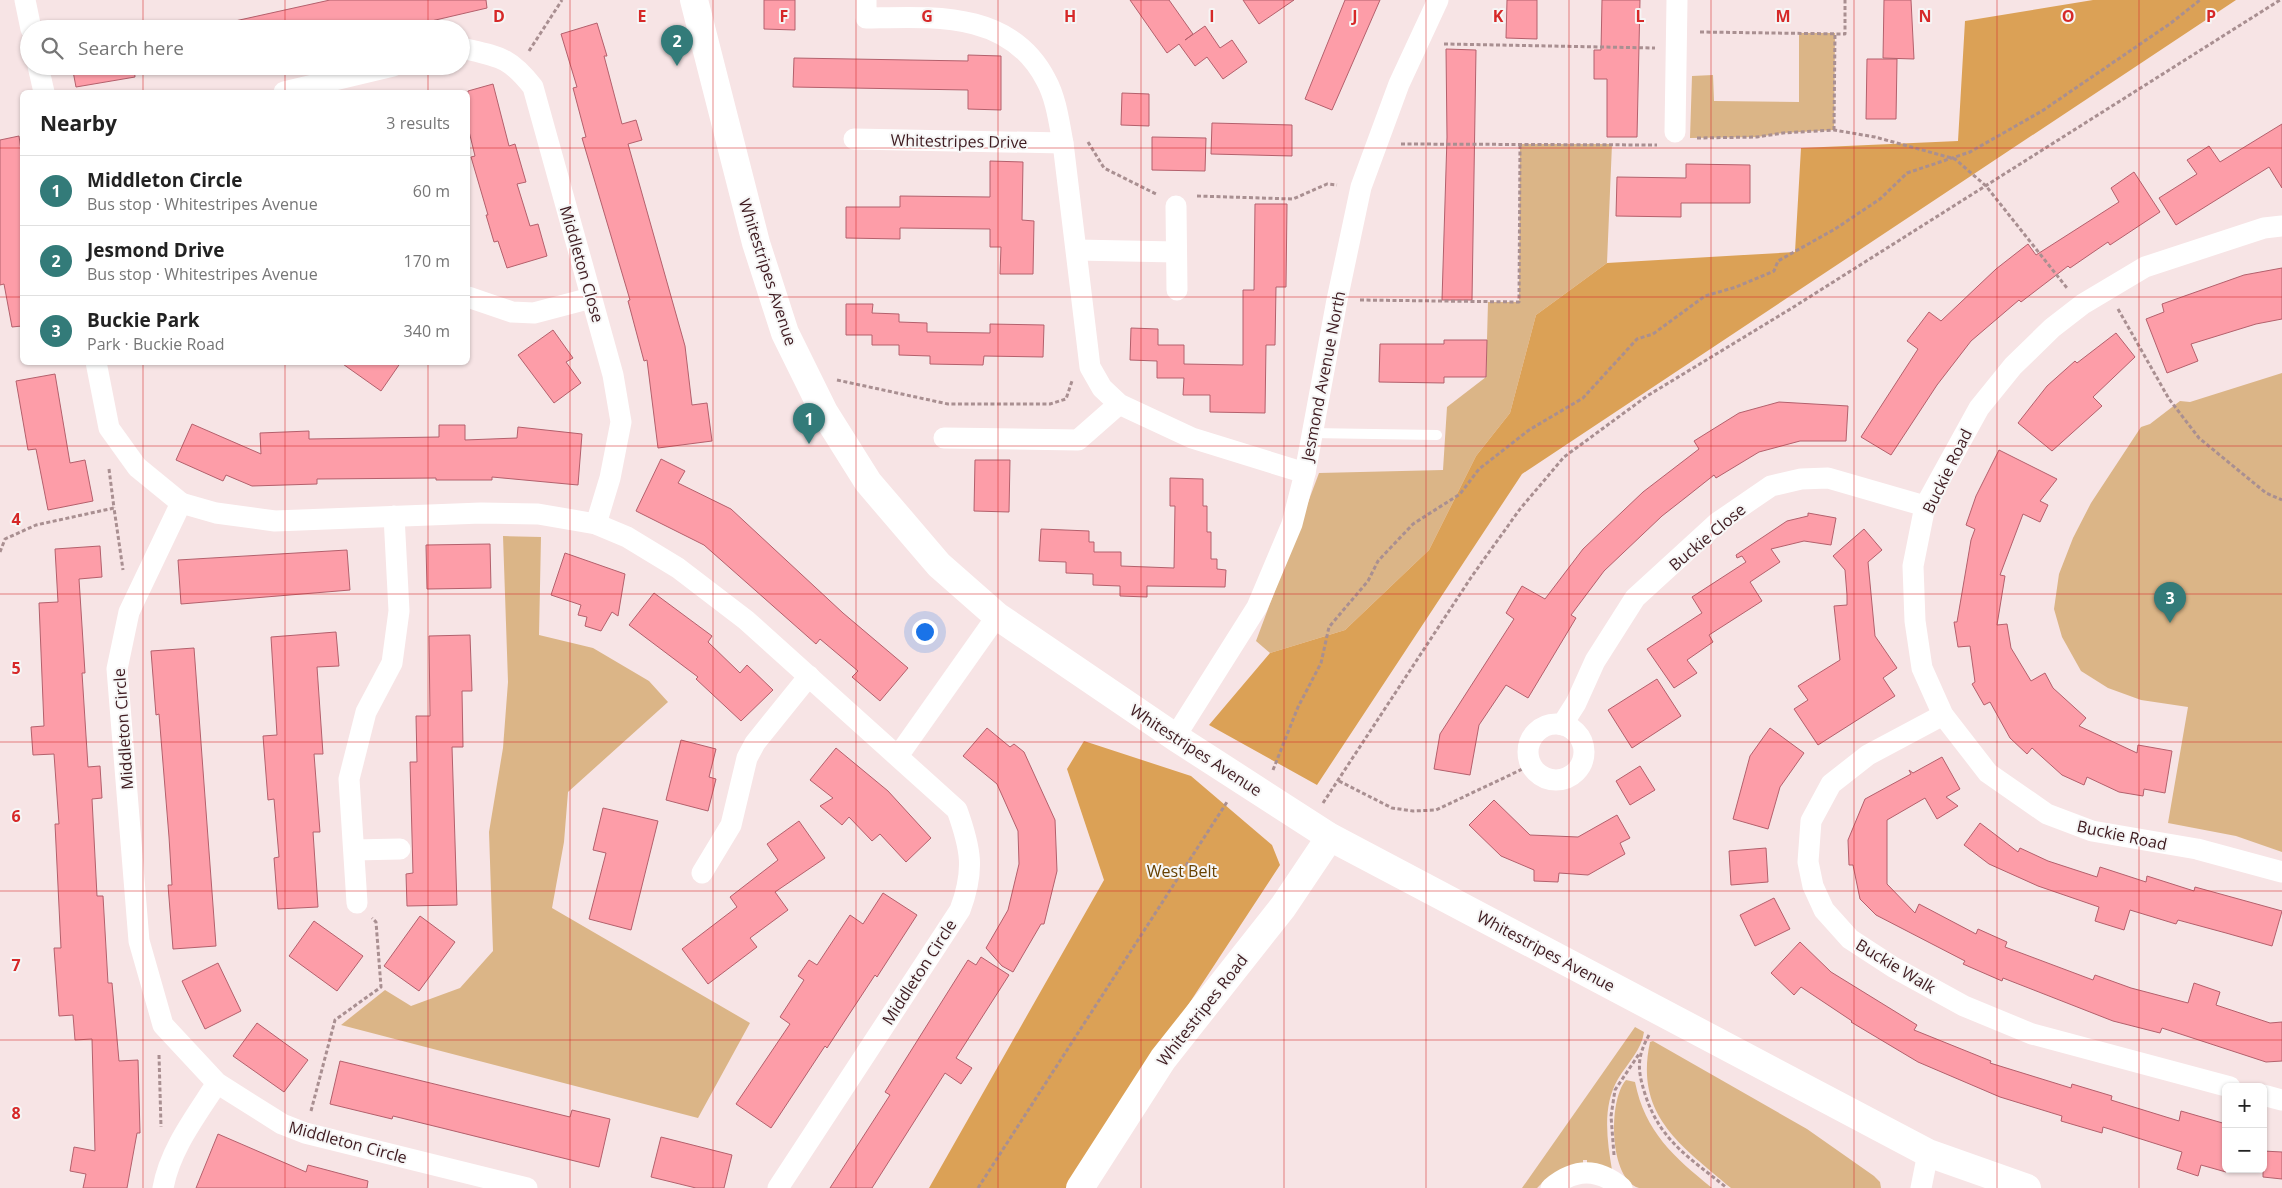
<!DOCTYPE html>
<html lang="en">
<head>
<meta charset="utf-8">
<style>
  :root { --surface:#fff; --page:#f6f6f6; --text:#222; --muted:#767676; --line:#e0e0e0; --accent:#337b79 }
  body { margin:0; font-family:"Open Sans",sans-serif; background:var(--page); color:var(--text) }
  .controls { position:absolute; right:15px; bottom:15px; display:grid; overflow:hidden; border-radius:8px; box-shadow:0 1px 4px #0004 }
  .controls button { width:45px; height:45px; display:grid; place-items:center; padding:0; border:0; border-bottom:1px solid var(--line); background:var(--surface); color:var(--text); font:25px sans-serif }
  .you { position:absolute; left:924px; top:631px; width:18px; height:18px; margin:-12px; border:4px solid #fff; border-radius:50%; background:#1a73e8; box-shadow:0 0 0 8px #1a73e833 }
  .badge { display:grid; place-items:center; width:32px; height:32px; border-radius:50%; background:var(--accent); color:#fff; font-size:16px; font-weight:700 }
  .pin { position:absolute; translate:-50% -41px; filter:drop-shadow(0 1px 2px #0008) }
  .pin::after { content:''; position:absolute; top:26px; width:18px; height:15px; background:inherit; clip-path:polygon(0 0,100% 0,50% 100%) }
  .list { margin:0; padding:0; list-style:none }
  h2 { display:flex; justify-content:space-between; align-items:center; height:65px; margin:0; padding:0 20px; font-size:21px }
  h2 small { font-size:16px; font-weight:400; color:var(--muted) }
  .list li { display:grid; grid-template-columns:32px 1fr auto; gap:15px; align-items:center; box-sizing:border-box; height:70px; padding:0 20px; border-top:1px solid var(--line) }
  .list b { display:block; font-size:19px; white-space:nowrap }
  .list p { margin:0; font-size:16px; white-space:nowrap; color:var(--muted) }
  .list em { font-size:16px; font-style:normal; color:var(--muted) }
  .icon { flex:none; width:28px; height:28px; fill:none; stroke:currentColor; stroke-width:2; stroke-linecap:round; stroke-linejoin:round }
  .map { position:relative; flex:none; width:2282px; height:1188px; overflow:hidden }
  .search { position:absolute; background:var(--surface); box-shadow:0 1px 4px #0004; left:20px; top:20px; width:450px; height:55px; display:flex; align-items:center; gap:12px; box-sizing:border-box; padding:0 18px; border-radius:28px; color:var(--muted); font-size:19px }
  .panel { position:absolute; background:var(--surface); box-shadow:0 1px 4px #0004; left:20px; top:90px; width:450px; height:275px; border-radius:8px }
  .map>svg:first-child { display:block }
  .green { fill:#dbb587 }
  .forest { fill:#dba156 }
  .building { fill:#fd9da8; stroke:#b4606c }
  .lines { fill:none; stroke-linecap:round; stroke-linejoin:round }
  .path { stroke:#a98f91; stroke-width:3; stroke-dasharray:4 2.5; stroke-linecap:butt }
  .lane { stroke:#fff; stroke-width:10 }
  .street { stroke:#fff; stroke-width:21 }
  .secondary { stroke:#fff; stroke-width:28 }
  .grid { fill:none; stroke:#d62828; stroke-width:1; stroke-opacity:0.55 }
  .labels { text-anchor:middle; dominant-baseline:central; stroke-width:4; stroke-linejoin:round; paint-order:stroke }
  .street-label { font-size:16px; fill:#3e1b20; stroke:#f6f6f6 }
  .park-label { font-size:16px; fill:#664000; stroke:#f6f6f6 }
  .grid-label { font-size:16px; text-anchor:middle; font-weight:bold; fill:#d62828; stroke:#f6f6f6; stroke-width:4; stroke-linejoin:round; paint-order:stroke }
</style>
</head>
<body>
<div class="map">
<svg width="2282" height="1188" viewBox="0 0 2282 1188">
  <rect width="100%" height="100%" fill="#f7e4e5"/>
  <g class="green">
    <path d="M1799,33H1835L1834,130L1783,133L1757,137L1690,138L1692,76L1713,75L1714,101L1799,102Z"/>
    <path d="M1520,144H1612L1607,263L1536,315L1510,413L1476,456L1429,550L1345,630L1270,653L1256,641L1319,473L1443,470L1447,407L1486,377L1488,302H1519Z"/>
    <path d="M2282,373V852L2236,836L2168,823L2188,707L2141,700L2108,688L2081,671L2062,637L2054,609L2059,574L2073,538L2091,503L2141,427L2150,424L2180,401L2190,402Z"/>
    <path d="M503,536L541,537L539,635L593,648L649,681L668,702L568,792L564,842L552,908L750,1023L698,1118L341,1025L385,990L411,1006L460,988L493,951L489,832L503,748L508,682Z"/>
    <path d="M1635,1027L1644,1032C1642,1049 1627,1064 1618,1079C1602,1106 1607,1140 1612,1170L1587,1165V1160H1583V1165L1543,1182L1537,1188H1522Z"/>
    <path d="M1653,1041L1807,1129L1874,1176L1880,1182L1881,1188H1731C1682,1146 1634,1116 1650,1042Z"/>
    <path d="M1626,1080L1635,1082C1645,1132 1674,1157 1712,1188C1697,1188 1651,1188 1639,1188C1609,1179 1608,1100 1626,1080Z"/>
  </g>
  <g class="forest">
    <path d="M2093,0H2236L1522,474L1317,785L1209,725L1270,653L1345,630L1429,550L1476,456L1510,413L1536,315L1607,263L1795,252L1801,148L1958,141L1965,21Z"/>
    <path d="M1084,741L1191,776L1272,845L1280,865L1068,1188H929L1104,880L1067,769Z"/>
  </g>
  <g class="building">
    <path d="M330,0H486L487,8L397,29H236L235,21Z"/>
    <path d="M764,0H795V30L764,29Z"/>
    <path d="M1130,0H1169L1193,34L1185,40L1205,26L1220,48L1232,40L1247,62L1223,79L1207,57L1195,66L1179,44L1167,53Z"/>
    <path d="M1243,0H1294L1259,24Z"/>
    <path d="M1345,0H1380L1332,110L1305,99Z"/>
    <path d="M1507,0H1537V39L1506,38Z"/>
    <path d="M1602,0H1640L1637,137H1607V79H1594V50H1601Z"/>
    <path d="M1884,0H1911L1914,59L1883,58Z"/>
    <path d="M597,23L607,56H604L622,124L636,120L642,140L628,144L685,346L692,405L707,403L712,441L658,448L647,360L644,361L628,301L630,300L582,138L586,137L573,88L577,87L561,34Z"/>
    <path d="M1446,49L1476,50L1472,300H1442L1447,137Z"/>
    <path d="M968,55L1001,56V110L968,109V90L793,87L794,58L968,61Z"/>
    <path d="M1867,59H1897L1896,119H1866Z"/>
    <path d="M72,66H134L135,77L76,87Z"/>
    <path d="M493,84L509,146L515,144L526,182L517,184L530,226L538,224L547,256L507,268L498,241L494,242L486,215H488L471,157L475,156L468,127V91Z"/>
    <path d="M1122,93L1149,94V126L1121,125Z"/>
    <path d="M1212,123L1292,125V156L1211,154Z"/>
    <path d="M2282,124V188L2269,167L2176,225L2159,198L2197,174L2187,160L2209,146L2220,162Z"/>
    <path d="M19,136L22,157V326L12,327L4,284L0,285V140Z"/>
    <path d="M1152,137L1206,138L1205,171L1152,170Z"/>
    <path d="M990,161L1023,162L1022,220L1034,221L1033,274H1000L1001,247H990V229L900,228V239L846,238V207H900V196L990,197Z"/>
    <path d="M1686,164L1750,165V203H1681V217L1616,216L1617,177L1686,178Z"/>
    <path d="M2134,172L2160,212L2110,245L2108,242L2070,268L2068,266L2021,302L2019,300L1971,341L1937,385L1891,455L1861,437L1918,349L1907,341L1929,312L1941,321L1996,269L2028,244L2036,255L2119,202L2111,188Z"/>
    <path d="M1255,204H1287L1286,287H1276L1275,345H1266L1265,413L1210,412V395H1183L1184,378H1157V361L1130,360L1131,328L1158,329V345H1184V364L1243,365V290H1254Z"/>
    <path d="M2282,268V319L2256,324L2191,344L2198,361L2167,373L2146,319L2164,312L2162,304L2244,275Z"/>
    <path d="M846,304H873L872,313L899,314V322L927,323V332L990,333V324L1044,325L1043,357L984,356L983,365L930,364V356L899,355V345H872V335H846Z"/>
    <path d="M553,330L573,358L566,362L581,383L554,403L518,355Z"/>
    <path d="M2116,333L2135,357L2093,397L2102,406L2052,451L2018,423L2047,386L2075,361L2077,363Z"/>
    <path d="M1444,340H1487L1486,377H1444V383L1379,382L1380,344H1444Z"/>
    <path d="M340,362H401L381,391Z"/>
    <path d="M55,374L70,463L85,460L93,501L48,510L36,449L28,450L16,381Z"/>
    <path d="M1779,402L1848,406L1846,441H1800L1759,452L1716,478L1714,475L1685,498L1662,516L1604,571L1571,615L1576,618L1528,698L1506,685L1479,725L1470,775L1434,769L1440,734L1514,619L1506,613L1522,586L1545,599L1583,549L1643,492L1699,449L1694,441L1739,413Z"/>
    <path d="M192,424L261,454L260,433L309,431V439L439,437V425H465V440L517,438L518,427L582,434L578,485L492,477V480H436V478L317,479V484L252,486L226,475L223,481L176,460Z"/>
    <path d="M1999,450L2057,479L2040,501L2048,505L2040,522L2023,514L2000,575L2005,576L1997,625L2007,624L2011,648L2031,681L2045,673L2053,688L2086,718L2079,726L2137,753L2138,745L2172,751L2165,793L2144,789L2143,796L2119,792L2087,777L2084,785L2062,775L2032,748L2027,754L2010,738L1990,702L1984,705L1972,684L1975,682L1970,646L1958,647L1954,622H1957L1971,540L1975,529L1966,525L1976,496Z"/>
    <path d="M661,459L685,471L678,483L731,509L843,613L908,668L880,701L852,677L858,671L820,639L816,644L704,545L636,511Z"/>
    <path d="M975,460H1010L1009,512L974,511Z"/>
    <path d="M1170,478L1203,479V506H1207V532H1211V559H1217V569L1226,570L1225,587L1147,586V597L1120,596V586L1093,585V574L1066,573V562L1039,561L1041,529L1089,531V542H1094V552H1121V566L1174,568L1175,506H1170Z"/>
    <path d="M1808,513L1836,518L1831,545L1804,541L1771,549L1780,562L1750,582L1762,601L1709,635L1713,642L1687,660L1697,673L1674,688L1647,649L1702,613L1692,597L1746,562L1742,556L1737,558L1736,555L1787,521L1808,516Z"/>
    <path d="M1864,529L1882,550L1868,562L1875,636L1897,668L1883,678L1895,696L1818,745L1794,709L1808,700L1798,686L1840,660L1834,606L1847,605V595L1845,570L1833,556Z"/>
    <path d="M490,544L491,588L427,589L426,545Z"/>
    <path d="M100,546L102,577L79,579L85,673H82L88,767L100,766L102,798L92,799L97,896H103L108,983H112L119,1061L138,1060L140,1133H137L127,1188H83L86,1174L70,1171L74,1147L95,1151L92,1039L75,1040L73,1015L59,1016L54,948H61L55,824H59L54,754L33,755L31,727L44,726L39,603L58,602L55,549Z"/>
    <path d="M347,550L350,590L181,604L178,560Z"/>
    <path d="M565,553L625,574L618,616L612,612L601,631L585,626L587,617L578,615L581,605L551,595Z"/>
    <path d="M654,593L712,636L708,642L740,673L747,665L773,690L741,721L696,679L698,677L629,625Z"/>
    <path d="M336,632L339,666L317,667L323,754H314L320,832H313L318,907L278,909L274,858L279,857L274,799L268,800L263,736L277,735L271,637Z"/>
    <path d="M470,635L472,691H462L463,747H452L457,905L407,906L406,874L413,873L410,762H417L416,716H430L429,636Z"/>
    <path d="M194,648L216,946L173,949L168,885H172L169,837L159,714L156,715L151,651Z"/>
    <path d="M1657,679L1681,716L1632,748L1608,710Z"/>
    <path d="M987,728L1010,747L1014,744L1024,752L1055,820L1057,871L1044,924H1041L1013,972L1002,966L986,948L1008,910L1019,864L1018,831L997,784L963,756Z"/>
    <path d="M1770,728L1804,753L1780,787L1768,829L1733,819L1750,756Z"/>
    <path d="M681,740L716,749L709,777L716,779L708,811L666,800Z"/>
    <path d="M836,748L888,791L931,838L906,862L880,834L872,841L849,817L842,825L820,806L833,798L810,780Z"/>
    <path d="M1942,757L1960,789L1946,797L1958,806L1937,819L1925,798L1887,820V884L1915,913L1919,904L1976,934L1978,929L2007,942L2005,947L2093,980L2095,975L2131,988L2188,1003L2194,983L2220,992L2216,1005L2270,1023L2282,1022V1061L2266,1062L2162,1028L2160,1033L2113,1021L2003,978L2002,981L1963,964L1965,961L1876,915L1860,899L1853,865H1849L1848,840L1865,799L1911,774L1909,770L1913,773Z"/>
    <path d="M1640,766L1655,790L1630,805L1616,781Z"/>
    <path d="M1494,800L1530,835L1578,837L1617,815L1630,838L1620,843L1625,854L1588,875L1559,873L1558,882L1534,881V870L1501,856L1469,825Z"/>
    <path d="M603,808L658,821L631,930L589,919L606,853L593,850Z"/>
    <path d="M799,821L825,858L775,892L788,910L750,938L757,947L708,984L682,949L737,907L730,897L778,860L767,844Z"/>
    <path d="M1980,823L2018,852L2020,848L2048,861L2097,877L2100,867L2146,882L2147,876L2194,891L2195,887L2282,911L2272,946L2226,933L2178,920L2176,924L2130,910L2124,930L2095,921L2099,907L2038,886L1989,864L1964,845Z"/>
    <path d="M1766,848L1768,882L1731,885L1729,851Z"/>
    <path d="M883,893L917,915L877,977L875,975L827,1048L825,1046L771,1128L736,1104L790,1024L780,1017L804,980L798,976L809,960L817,965L850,915L863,924Z"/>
    <path d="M1774,898L1790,929L1755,946L1740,915Z"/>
    <path d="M420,916L455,942L419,991L384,966Z"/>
    <path d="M314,921L363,956L337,991L289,956Z"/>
    <path d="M1800,942L1831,972L1917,1025L1914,1030L1991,1061L1990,1063L2071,1088L2072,1084L2112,1096L2111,1100L2179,1121L2181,1111L2226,1124V1172L2201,1165L2198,1176L2177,1169L2182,1152L2103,1127L2102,1133L2061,1121L2062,1116L2000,1097L1918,1062L1851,1022L1852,1021L1801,987L1794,995L1771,973Z"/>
    <path d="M981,957L1009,975L956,1058L972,1068L961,1084L945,1073L872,1188H830L890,1095L885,1092L968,960L976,965Z"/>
    <path d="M218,963L241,1011L205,1029L182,981Z"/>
    <path d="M257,1023L308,1060L284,1092L233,1056Z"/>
    <path d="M340,1061L570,1117L572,1110L610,1119L599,1167L442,1128L393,1116L392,1119L330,1104Z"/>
    <path d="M218,1134L306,1172L308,1165L368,1181L367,1188H196Z"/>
    <path d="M661,1137L732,1155L724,1188H696L651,1177Z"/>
    <path d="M2263,1151L2282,1152V1179L2263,1177Z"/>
  </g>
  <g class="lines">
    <g class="path">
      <path d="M1700,32L1845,34V0"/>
      <path d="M1444,44L1655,48"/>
      <path d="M529,51L562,0"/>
      <path d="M1834,130L1835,33"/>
      <path d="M1697,138L1757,137L1783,133L1834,130L1875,137L1955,159L1986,186L2067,288"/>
      <path d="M1088,142L1104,168L1158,195"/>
      <path d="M1401,144L1657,145"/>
      <path d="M1197,196L1293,199L1327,184L1337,185"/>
      <path d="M1360,300L1519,302L1520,144"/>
      <path d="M2118,309L2169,399L2199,438L2266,493L2282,500"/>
      <path d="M837,380L948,404H1050L1066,399L1072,381"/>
      <path d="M109,469L114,508"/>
      <path d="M0,552L5,539L36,525L114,508L123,570"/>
      <path d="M1273,770L1298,707L1321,663L1329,627L1368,581L1378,561L1413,524L1460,494L1479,469L1529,430L1583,398L1637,339L1653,334L1705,296L1736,287L1774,271L1778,261L1835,229L1880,199L1907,173L1970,152L2042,111L2171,23L2200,0"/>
      <path d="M1339,781L1392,808L1413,811L1436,810L1531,765"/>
      <path d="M1323,803L1472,576L1520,509L1564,457L1647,396L1792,308L2280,0"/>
      <path d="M1649,1035C1637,1057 1637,1069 1645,1094C1660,1141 1690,1158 1727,1188"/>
      <path d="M159,1055L161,1127"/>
      <path d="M311,1111L335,1020L381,987L376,922L372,918"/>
      <path d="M1614,1155L1611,1116L1615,1090L1639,1054"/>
      <path d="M978,1188L1227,802"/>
    </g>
    <path class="lane" d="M1311,433L1437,435"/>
    <g class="street">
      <path d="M25,0L31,29"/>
      <path d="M866,0V18C933,17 1010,10 1046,80C1056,98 1059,122 1063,143L1090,367L1102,388L1119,404L1192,438L1305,473"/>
      <path d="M461,50L466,49C501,57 510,58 533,87L613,375L621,422L610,478L596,524"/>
      <path d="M38,66L44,92"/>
      <path d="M284,92L393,66"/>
      <path d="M1675,132L1677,0"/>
      <path d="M854,139L1063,143"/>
      <path d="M1176,206L1177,290"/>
      <path d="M2282,226L2264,228L2145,267L2083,304L2052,328L2013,366L1979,408L1925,506L1913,566L1915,621L1922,668L1943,715L1988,773L2047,814L2092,831L2197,849L2282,872"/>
      <path d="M1077,250L1176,252"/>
      <path d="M468,297L512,312L534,313L591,298"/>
      <path d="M96,362L109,428L137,467L181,503"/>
      <path d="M944,438L1078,440L1119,404"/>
      <path d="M1943,715L1868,755L1831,784L1811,821L1808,862L1813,886L1824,910L1850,939L1893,967L1964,1006L2032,1034L2230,1087"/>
      <circle cx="1556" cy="752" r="28"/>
      <path d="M1562,725L1576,703L1595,661L1635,598L1717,523L1771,486L1801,479L1828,478L1925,506"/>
      <path d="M1175,737L1257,607L1292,524L1305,473L1337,300L1361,187L1399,84L1438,0"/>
      <path d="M898,756L997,616"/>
      <path d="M354,850L400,849"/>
      <path d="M702,873L731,825L747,758L755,743L809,676"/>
      <path d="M357,903L349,779L366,712L392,663L399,611L394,516"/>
      <path d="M2263,1095L2282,1100"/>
      <path d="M163,1188C170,1149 196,1116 217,1083"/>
      <path d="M527,1188L305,1133L282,1124L217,1083L163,1025L139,941L117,669L129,612L181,503L216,513L275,521L481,513L538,514L596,524L627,537L678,568L746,620L957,810C971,849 975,870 960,910L778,1188"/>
      <path d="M1551,1188C1575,1168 1598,1168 1622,1188"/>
      <path d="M1921,1188L1928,1153"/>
    </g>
    <g class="secondary">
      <path d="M694,0L756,243L785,333L824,412L868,482L939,565L997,616L1175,737L1330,837L1928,1153L2027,1188"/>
      <path d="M1080,1188L1163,1059L1283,907L1330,837"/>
    </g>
  </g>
  <path class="grid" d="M143,0V29M285,0V29M428,0V29M570,0V1188M713,0V1188M856,0V1188M998,0V1188M1141,0V1188M1284,0V1188M1426,0V1188M1569,0V1188M1711,0V1188M1854,0V1188M1997,0V1188M2139,0V1188M143,66V92M285,66V92M428,66V92M0,148H22M468,148H2282M0,297H22M468,297H2282M143,362V1188M285,362V1188M428,362V1188M0,446H2282M0,594H2282M0,742H2282M0,891H2282M0,1040H2282"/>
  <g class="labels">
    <g class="street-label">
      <text transform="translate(959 141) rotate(1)">Whitestripes Drive</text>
      <text transform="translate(582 264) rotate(74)">Middleton Close</text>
      <text transform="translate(768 272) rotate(72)">Whitestripes Avenue</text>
      <text transform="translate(1323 376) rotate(-79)">Jesmond Avenue North</text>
      <text transform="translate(1947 471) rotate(-64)">Buckie Road</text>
      <text transform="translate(1707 537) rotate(-40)">Buckie Close</text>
      <text transform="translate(123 729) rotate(-94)">Middleton Circle</text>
      <text transform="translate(1196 750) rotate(33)">Whitestripes Avenue</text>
      <text transform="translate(2122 835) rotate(12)">Buckie Road</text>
      <text transform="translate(1546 951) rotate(28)">Whitestripes Avenue</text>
      <text transform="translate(1896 966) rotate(31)">Buckie Walk</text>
      <text transform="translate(919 972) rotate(-57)">Middleton Circle</text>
      <text transform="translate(1202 1010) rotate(-52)">Whitestripes Road</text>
      <text transform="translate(348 1142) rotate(15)">Middleton Circle</text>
    </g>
    <g class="park-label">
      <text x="1182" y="871">West Belt</text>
    </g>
  </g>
  <g class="grid-label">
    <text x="499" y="22">D</text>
    <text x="642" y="22">E</text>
    <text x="784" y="22">F</text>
    <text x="927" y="22">G</text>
    <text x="1070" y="22">H</text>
    <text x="1212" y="22">I</text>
    <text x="1355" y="22">J</text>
    <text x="1498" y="22">K</text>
    <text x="1640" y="22">L</text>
    <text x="1783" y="22">M</text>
    <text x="1925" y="22">N</text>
    <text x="2068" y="22">O</text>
    <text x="2211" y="22">P</text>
    <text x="16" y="525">4</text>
    <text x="16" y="674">5</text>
    <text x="16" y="822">6</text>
    <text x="16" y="971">7</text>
    <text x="16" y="1119">8</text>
  </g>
</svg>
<div class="controls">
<button>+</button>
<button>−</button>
</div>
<div class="you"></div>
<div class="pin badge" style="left:809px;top:444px">1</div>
<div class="pin badge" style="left:677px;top:66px">2</div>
<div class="pin badge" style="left:2170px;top:623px">3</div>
<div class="search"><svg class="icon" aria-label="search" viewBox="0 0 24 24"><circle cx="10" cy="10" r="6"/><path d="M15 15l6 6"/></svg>Search here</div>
<section class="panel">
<h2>Nearby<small>3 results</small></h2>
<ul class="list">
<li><span class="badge">1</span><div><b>Middleton Circle</b><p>Bus stop · Whitestripes Avenue</p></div><em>60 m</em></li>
<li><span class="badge">2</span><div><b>Jesmond Drive</b><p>Bus stop · Whitestripes Avenue</p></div><em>170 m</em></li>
<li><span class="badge">3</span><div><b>Buckie Park</b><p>Park · Buckie Road</p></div><em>340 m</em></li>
</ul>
</section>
</div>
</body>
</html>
